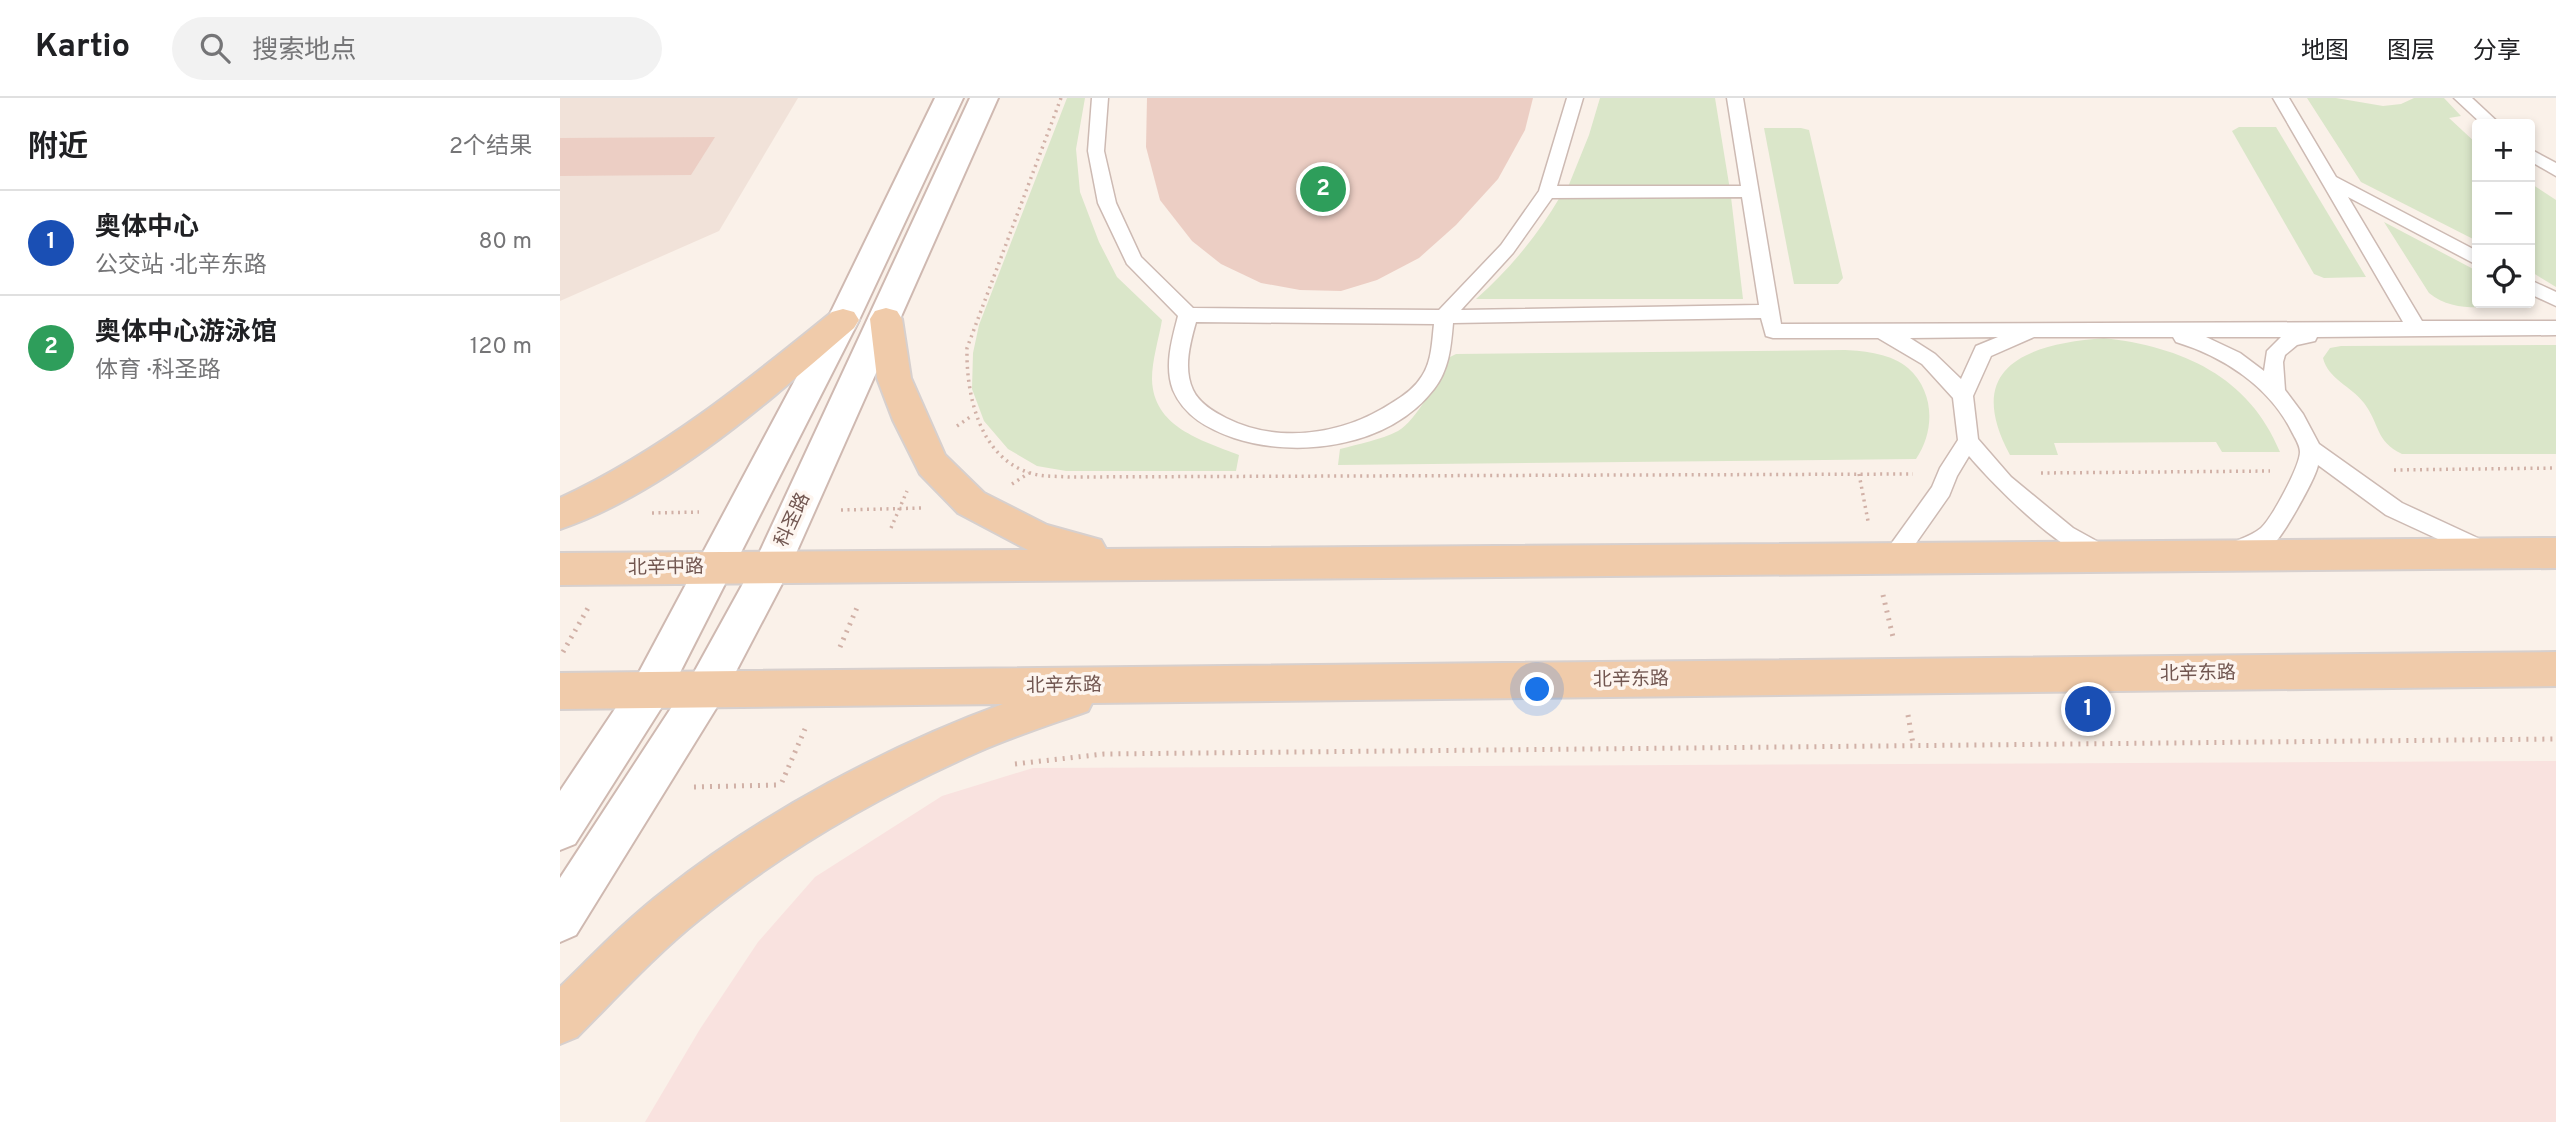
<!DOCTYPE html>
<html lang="zh">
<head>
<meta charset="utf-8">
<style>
  :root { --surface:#fff; --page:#f2f2f2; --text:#202124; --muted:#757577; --line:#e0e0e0; --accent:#db2777 }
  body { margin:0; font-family:Overpass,"Noto Sans SC",sans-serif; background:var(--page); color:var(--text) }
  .controls { position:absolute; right:21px; top:21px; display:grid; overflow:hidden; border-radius:7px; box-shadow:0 4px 10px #0003 }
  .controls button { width:63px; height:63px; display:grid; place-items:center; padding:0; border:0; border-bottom:2px solid var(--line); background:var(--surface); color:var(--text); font:35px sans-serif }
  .you { position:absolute; left:978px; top:592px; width:24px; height:24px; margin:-18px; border:5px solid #fff; border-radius:50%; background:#1a73e8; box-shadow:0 0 0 10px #1a73e833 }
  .badge { display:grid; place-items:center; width:46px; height:46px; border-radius:50%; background:var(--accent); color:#fff; font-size:23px; font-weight:700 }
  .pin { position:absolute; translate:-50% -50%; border:4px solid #fff; box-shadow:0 2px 7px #0006 }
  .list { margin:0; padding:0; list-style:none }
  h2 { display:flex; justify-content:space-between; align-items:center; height:91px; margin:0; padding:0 28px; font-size:30px }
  h2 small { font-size:23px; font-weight:400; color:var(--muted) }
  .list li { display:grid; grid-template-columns:46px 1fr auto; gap:21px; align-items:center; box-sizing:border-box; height:105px; padding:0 28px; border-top:2px solid var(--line) }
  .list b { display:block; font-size:26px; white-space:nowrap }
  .list p { margin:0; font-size:23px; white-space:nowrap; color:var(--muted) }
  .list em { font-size:23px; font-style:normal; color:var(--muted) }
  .icon { flex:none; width:38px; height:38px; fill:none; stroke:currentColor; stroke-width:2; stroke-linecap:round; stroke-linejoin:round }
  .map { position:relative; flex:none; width:1996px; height:1024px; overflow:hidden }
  header { display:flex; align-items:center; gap:42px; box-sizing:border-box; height:98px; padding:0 35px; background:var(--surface); border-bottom:2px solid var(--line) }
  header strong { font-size:33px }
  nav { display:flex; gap:38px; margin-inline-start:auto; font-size:24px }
  .search { width:490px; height:63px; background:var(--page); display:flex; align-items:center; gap:18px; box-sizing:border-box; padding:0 24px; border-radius:38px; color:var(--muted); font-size:26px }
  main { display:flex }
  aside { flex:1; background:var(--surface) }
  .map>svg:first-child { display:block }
  .residential { fill:#f1e2d9 }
  .commercial { fill:#f9e2df }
  .green { fill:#dae6c9 }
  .building { fill:#eccec4 }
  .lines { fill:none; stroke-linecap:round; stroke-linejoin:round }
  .lane-casing { stroke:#cdbab3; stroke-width:3 }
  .secondary-casing { stroke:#cfb9b1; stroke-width:4 }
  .primary-casing { stroke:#d7d0ce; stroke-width:4 }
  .path-far1 { stroke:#d1b1a7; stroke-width:3.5; stroke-dasharray:2 4.5; stroke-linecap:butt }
  .path { stroke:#d1b1a7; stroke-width:5; stroke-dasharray:2 6; stroke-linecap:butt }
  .lane { fill:#fff; fill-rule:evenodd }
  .secondary { fill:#fff; fill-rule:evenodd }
  .primary { fill:#f0cbaa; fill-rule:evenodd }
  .labels { text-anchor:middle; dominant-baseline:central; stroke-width:7; stroke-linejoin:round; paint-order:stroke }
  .street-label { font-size:19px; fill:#715650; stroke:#fdf5ef }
</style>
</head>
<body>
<header>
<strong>Kartio</strong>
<div class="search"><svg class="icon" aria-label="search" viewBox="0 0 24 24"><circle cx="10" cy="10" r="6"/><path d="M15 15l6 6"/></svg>搜索地点</div>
<nav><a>地图</a><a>图层</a><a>分享</a></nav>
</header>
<main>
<aside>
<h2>附近<small>2个结果</small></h2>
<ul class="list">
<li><span class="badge" style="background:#1a4fb4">1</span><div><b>奥体中心</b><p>公交站 · 北辛东路</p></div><em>80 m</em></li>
<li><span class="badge" style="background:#2e9e5b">2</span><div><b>奥体中心游泳馆</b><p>体育 · 科圣路</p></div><em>120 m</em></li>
</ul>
</aside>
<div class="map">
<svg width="1996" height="1024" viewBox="0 0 1996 1024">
  <rect width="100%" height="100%" fill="#faf1e9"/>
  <path class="residential" d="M0,0H238L159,133L0,203Z"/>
  <path class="commercial" d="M1996,663V1024H85L140,931L198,844L255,779L382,698L473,670Z"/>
  <g class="green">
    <path d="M507,0H525L516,51L520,94L539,144L557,179L602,222C599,240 592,262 592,281C593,329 641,342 679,357L676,373H506L477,368L448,351L424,323L412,291L413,255L419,227Z"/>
    <path d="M1040,0H1155L1170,92L1008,89L1029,37Z"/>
    <path d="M1747,0H1776L1823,8L1841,6L1854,0H1884L1901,18L1889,20L1917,46V143L1801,84Z"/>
    <path d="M1679,29H1716L1806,179L1764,180L1754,176L1672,33Z"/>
    <path d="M1204,30H1241L1249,32L1283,180L1278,186H1234Z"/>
    <path d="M1970,85L1996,102V189L1970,173Z"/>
    <path d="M1000,99H1171L1183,201H916C950,171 977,138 1000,99Z"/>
    <path d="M1824,124L1917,173V205H1951L1949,208C1921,209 1892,214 1869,195Z"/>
    <path d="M1544,240C1622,249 1689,278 1720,354H1662L1656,344L1494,345L1498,357H1450C1402,268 1468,246 1544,240Z"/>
    <path d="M1996,247V356H1842C1815,343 1820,326 1804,305C1791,288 1768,281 1763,260L1770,250L1781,248Z"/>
    <path d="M1285,252C1306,253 1332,256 1348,270C1375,294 1375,333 1356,361L778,367L780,351C799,346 820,342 838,333C856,323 880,279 888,260L896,256Z"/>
  </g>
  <g class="building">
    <path d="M587,0H973L965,32L938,81L896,127L859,160L817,182L781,193L740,192L701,185L661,166L632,143L600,102L586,49Z"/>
    <path d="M155,39L131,77L0,78V40Z"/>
  </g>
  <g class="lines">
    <g class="lane-casing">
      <g id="lane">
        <path d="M532,0H548L544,53L556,105L581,159L633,210L879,212L941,147L979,93L1007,0H1023L997,88H1181L1167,0H1183L1221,226L1843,224L1713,0H1729L1776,79L1917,153V167L1788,99L1862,223H1996V237L1757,239L1755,243L1737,247L1725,257L1723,264L1725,292L1743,316L1759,346L1842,405L1935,448L1938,454L1935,460L1927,463L1919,460L1826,417L1758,367C1756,380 1727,430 1718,441C1710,450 1673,465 1662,461L1659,455L1662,449C1674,443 1692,438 1701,430C1712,420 1740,368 1740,354C1740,347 1735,340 1732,334C1710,289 1663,258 1616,244L1613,239H1474L1431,258L1413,298L1418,341L1451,379L1513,430L1551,451L1554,457L1551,463C1518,475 1430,383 1409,358L1397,378L1389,398L1342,465L1334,468L1326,465L1323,459L1326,453L1372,389L1380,370L1398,342L1393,300L1362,266L1318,240H1213L1206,238L1201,220L893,225C891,249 889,272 874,291C830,349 738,361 674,340C648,331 624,318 613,292C604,268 612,241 618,218L567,166L538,105L528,53ZM1182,99L1199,207L901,212L953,155L992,100ZM636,224L874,226C872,243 872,263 862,278C855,290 842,299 830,306C782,337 718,346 666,320C654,314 639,305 633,292C623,271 630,245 636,224ZM1438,239L1416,248L1401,281L1375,256L1350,240ZM1646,239H1721L1707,253L1704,273L1680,255Z"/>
        <path d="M1894,0H1912L1940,26H1922Z"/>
        <path d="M1970,51L1996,65V78L1970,63Z"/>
        <path d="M1970,182L1996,194V208L1970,196Z"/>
      </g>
    </g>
    <g class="secondary-casing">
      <g id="secondary">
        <path d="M375,0H403L299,222L105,604L15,746L0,752V693L77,578L267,222Z"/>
        <path d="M410,0H438L225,480L160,604L16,837L0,844V780L132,578L196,462Z"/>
      </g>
    </g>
    <g class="primary-casing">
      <g id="primary">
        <path d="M326,210L337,213L342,221L351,280L385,357L424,395L487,427L541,442L546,451L1996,440V470L0,487V455L468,452L398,415L360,376L333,322L317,280L310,221L315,213Z"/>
        <path d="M283,211L294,214L299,222L294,230C210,302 106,395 0,431V400C101,353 186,284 272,214Z"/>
        <path d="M1996,554V588L532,605L528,613C492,626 454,638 418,654C321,697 223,753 140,821C96,856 57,899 17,939L0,946V889C34,856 67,821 105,792C200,716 330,647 443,606L0,611V575Z"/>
      </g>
    </g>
    <g class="path-far1">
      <path d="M501,0L407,250C406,296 419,359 470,375C483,379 496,378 509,379L1353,376"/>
      <path d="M397,328L413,317"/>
      <path d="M1834,372L1996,370"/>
      <path d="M1481,375L1710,373"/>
      <path d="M1299,376L1308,423"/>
      <path d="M452,386L469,375"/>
      <path d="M281,412L363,410"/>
      <path d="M92,415L139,414"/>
      <path d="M331,430L347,393"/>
    </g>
    <g class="path">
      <path d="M1323,497L1333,539"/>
      <path d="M280,549L299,505"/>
      <path d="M3,554L28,510"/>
      <path d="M1348,617L1353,646"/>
      <path d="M455,666L544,656L1996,641"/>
      <path d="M222,684L245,631"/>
      <path d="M134,689L216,687"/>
    </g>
    <use href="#lane" class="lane"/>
    <use href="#secondary" class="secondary"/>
    <use href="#primary" class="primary"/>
  </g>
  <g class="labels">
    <g class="street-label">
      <text transform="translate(233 422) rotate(-65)">科圣路</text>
      <text transform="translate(106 470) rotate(-1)">北辛中路</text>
      <text transform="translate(1638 576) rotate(-1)">北辛东路</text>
      <text transform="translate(1071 582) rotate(-1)">北辛东路</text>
      <text transform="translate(504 588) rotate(-1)">北辛东路</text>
    </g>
  </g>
</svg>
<div class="controls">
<button>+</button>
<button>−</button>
<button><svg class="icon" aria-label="locate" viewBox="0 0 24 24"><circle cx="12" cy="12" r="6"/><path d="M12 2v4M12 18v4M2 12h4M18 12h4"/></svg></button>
</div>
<div class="you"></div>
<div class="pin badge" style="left:1528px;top:611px;background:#1a4fb4">1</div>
<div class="pin badge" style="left:763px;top:91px;background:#2e9e5b">2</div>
</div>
</main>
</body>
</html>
